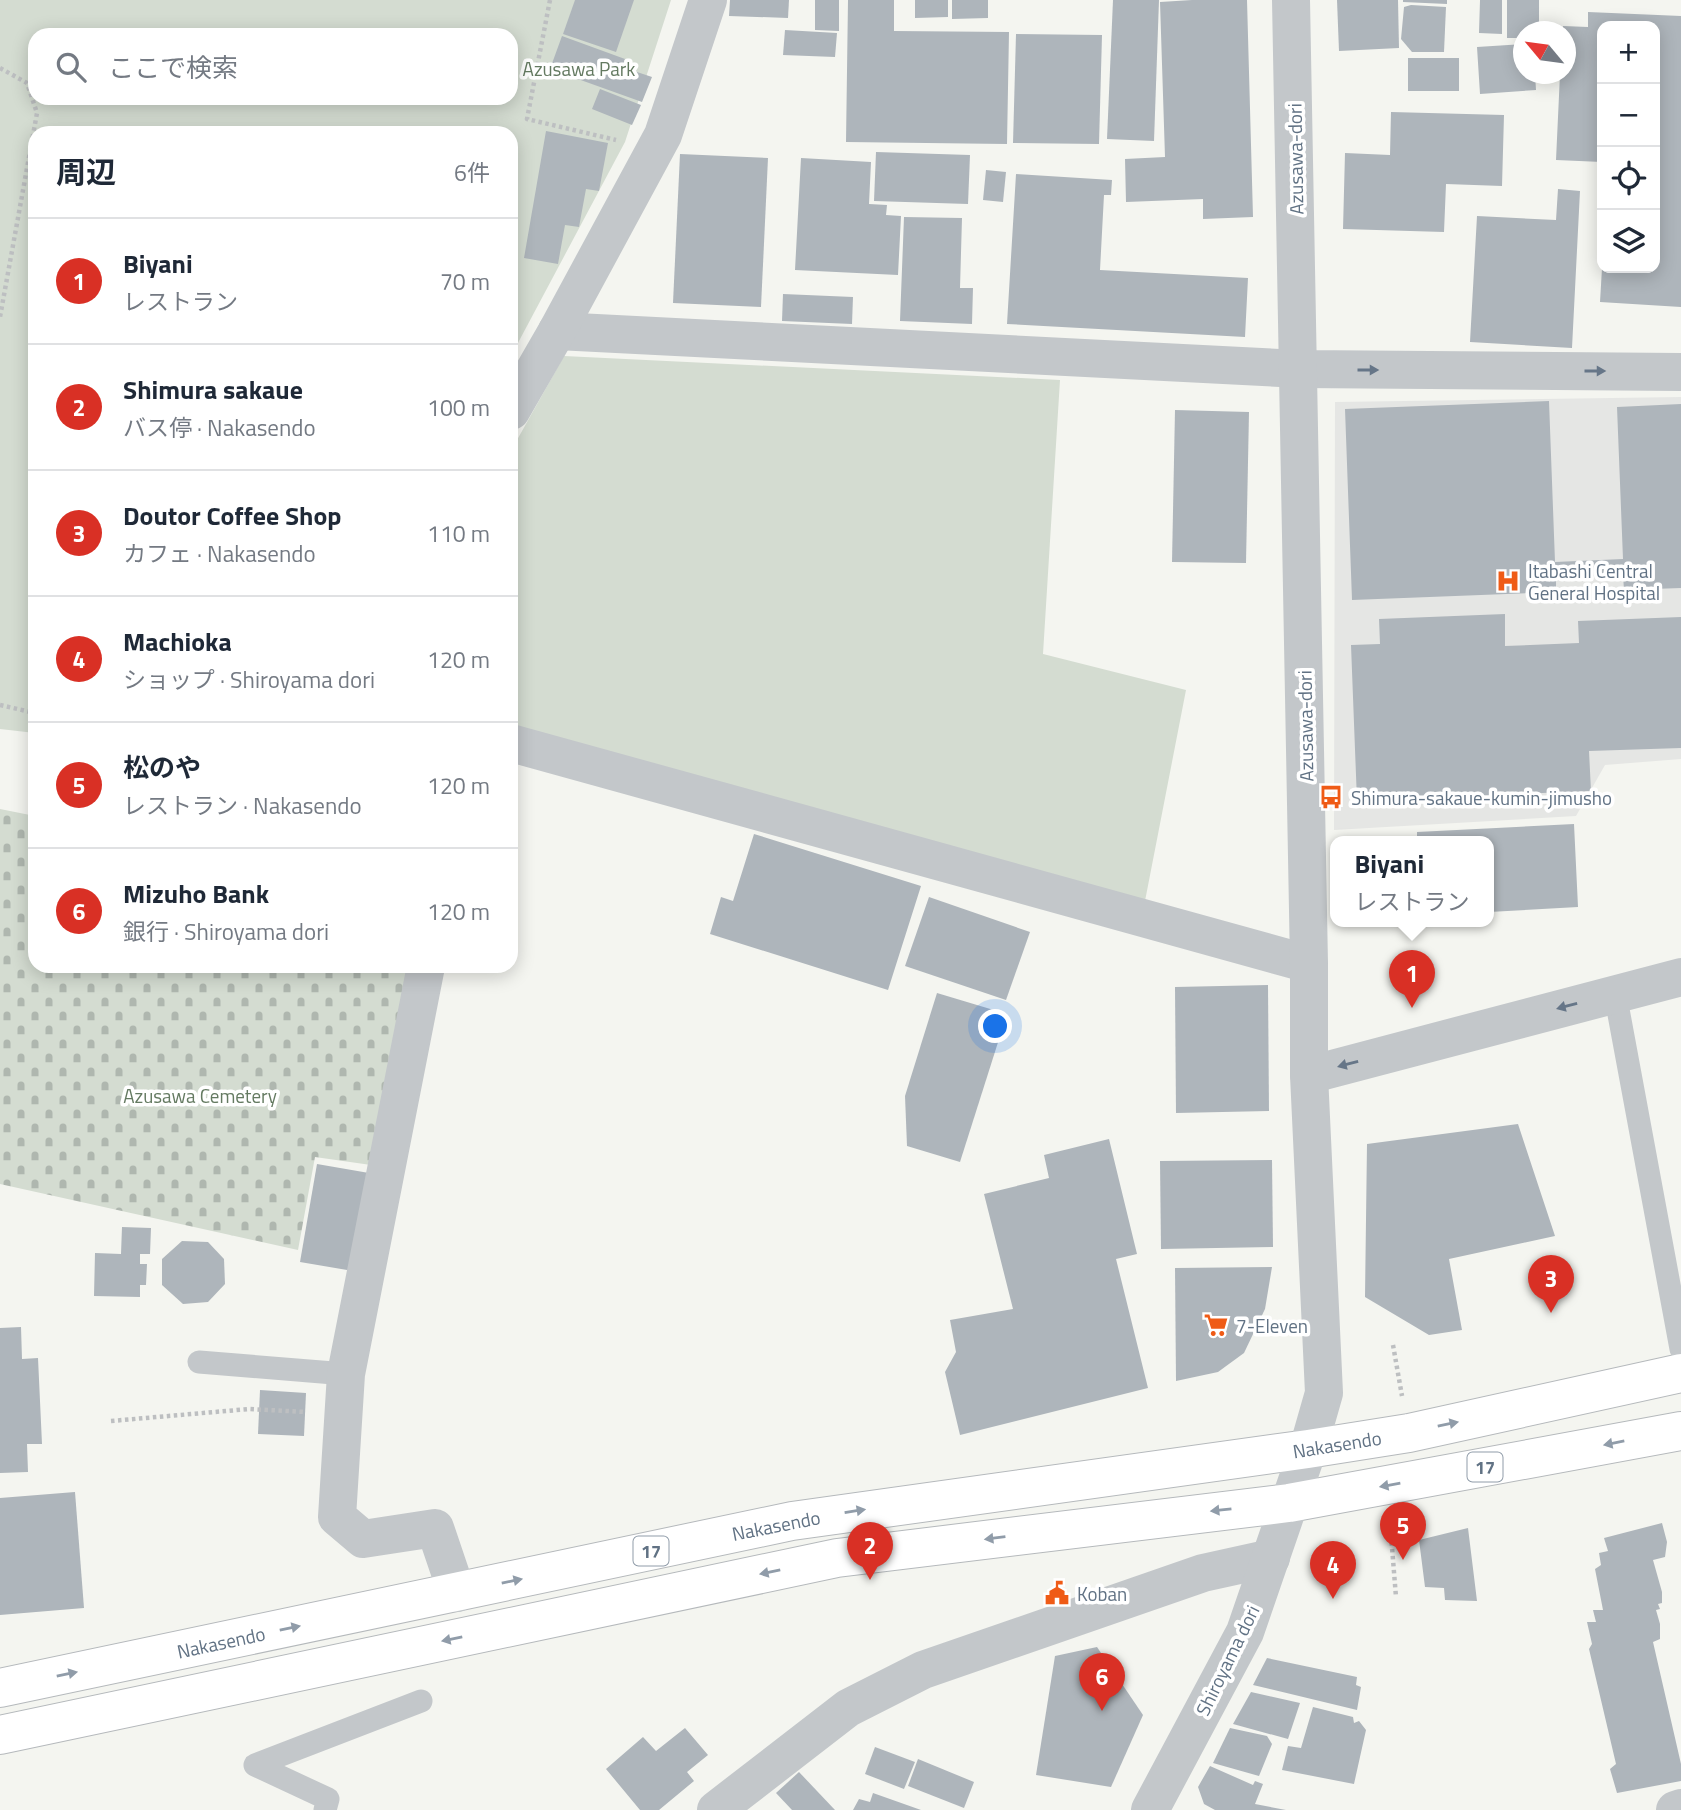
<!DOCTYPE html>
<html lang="ja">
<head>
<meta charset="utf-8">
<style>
  :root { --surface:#fff; --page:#f2f2f3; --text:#1f2937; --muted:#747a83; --line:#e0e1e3; --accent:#d93025 }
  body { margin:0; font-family:"Titillium Web","Noto Sans JP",sans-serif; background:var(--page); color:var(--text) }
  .controls { position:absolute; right:21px; top:21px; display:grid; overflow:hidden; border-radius:14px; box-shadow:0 4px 18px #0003 }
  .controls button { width:63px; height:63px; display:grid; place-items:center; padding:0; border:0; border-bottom:2px solid var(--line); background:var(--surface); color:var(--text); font:35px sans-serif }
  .compass { position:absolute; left:1513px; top:21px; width:63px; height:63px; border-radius:50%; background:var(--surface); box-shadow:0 4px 18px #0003; rotate:299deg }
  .you { position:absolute; left:996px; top:1027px; width:24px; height:24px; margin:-18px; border:5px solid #fff; border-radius:50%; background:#1a73e8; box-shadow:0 0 0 10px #1a73e833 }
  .badge { display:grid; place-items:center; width:46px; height:46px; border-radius:50%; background:var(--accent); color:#fff; font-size:23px; font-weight:700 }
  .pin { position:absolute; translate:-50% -58px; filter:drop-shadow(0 2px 4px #0008) }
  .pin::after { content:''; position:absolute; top:37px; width:24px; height:21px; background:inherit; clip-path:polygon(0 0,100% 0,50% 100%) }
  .popup { position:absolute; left:1330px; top:836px; width:164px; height:91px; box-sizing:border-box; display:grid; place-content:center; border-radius:14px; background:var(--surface); filter:drop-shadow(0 2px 5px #0005); font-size:23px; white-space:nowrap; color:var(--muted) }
  .popup b { font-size:26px; color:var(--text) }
  .popup::after { content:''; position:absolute; left:50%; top:100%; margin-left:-14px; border:14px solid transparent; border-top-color:var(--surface) }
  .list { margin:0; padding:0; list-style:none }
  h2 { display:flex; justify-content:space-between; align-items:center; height:91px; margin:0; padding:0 28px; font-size:30px }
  h2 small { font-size:23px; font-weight:400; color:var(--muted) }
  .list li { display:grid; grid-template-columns:46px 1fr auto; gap:21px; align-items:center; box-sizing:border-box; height:126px; padding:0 28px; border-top:2px solid var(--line) }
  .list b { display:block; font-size:26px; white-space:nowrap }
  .list p { margin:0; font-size:23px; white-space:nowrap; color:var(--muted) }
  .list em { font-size:23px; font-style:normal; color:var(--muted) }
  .icon { flex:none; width:38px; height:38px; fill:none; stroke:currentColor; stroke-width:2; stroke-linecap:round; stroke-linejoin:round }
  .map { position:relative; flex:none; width:1681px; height:1810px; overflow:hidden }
  .search { position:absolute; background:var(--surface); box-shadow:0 4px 18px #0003; left:28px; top:28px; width:490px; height:77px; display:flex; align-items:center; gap:18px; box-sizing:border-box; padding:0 24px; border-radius:21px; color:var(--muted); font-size:26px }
  .panel { position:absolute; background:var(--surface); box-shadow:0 4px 18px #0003; left:28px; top:126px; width:490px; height:847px; border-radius:21px }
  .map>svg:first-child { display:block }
  .built { fill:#e5e6e4 }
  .green { fill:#d4dcd1; fill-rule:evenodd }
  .cemetery { fill:url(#cemetery-stones) }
  .building { fill:#aeb5bb }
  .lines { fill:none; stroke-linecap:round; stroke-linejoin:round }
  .trunk-casing { stroke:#b5b9bc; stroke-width:40 }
  .path { stroke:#bdbfc1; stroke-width:4.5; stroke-dasharray:3.5 3.5; stroke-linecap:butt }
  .service { stroke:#c3c7ca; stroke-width:23 }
  .minor { stroke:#c3c7ca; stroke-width:38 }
  .tertiary { stroke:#c3c7ca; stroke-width:38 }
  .trunk { stroke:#fff; stroke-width:38 }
  .oneway { fill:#667688 }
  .oneway2 { fill:#909ca9 }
  .labels { text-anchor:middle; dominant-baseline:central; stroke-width:7; stroke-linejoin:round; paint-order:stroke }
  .shield { fill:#fff; stroke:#909ca9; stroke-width:2 }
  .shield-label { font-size:18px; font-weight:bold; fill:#617284 }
  .park-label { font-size:19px; fill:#647a61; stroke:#fff }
  .street-label { font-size:19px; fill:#617284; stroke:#fff }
  .poi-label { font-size:19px; fill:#617284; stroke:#fff; text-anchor:start }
</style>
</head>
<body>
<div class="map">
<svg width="1681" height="1810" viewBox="0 0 1681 1810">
  <defs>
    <pattern id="cemetery-stones" width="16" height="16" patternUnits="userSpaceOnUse" patternTransform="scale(1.75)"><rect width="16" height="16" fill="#d4dcd1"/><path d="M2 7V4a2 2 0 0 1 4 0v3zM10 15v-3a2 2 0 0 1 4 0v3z" fill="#afb7af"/></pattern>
  </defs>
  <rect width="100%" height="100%" fill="#f4f5f0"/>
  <path class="built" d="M1681,397V759L1605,765L1576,816L1334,830L1335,402Z"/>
  <g class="green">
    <path d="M0,0H671L625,142L511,356V133H35V733L0,729ZM35,35H511V98H35Z"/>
    <path d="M564,356L1060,380L1043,654L1186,690L1145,901L520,729L511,719V512L517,440Z"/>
  </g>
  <path class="cemetery" d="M0,809L35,816V966H409L371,1165L315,1157L298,1250L0,1184Z"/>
  <g class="building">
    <path d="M575,0H634L616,52L563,34Z"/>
    <path d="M730,0H789L788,18L729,16Z"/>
    <path d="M815,0H839V31L815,30Z"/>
    <path d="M848,0H894V31L1009,32L1007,144L846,142Z"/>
    <path d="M915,0H948V17L915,18Z"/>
    <path d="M952,0H988V18L952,19Z"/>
    <path d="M1113,0H1159L1154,141L1107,139Z"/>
    <path d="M1192,0H1247L1253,217L1203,219V199L1126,202L1125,159L1165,157L1160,2Z"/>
    <path d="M1337,0H1398L1399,48L1339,51Z"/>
    <path d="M1403,0H1447V4L1403,2Z"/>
    <path d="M1480,0H1502V34L1479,33Z"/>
    <path d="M1507,0H1539V32H1524V38H1507Z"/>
    <path d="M1411,5L1446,7L1444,52H1412L1401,39L1404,7Z"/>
    <path d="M1588,12L1681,16V307L1600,302L1602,268H1655V26H1602V162L1556,160L1560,74H1566V32H1563V26L1588,27Z"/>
    <path d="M785,30L837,33L835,57L783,55Z"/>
    <path d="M1016,34L1102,35L1099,144L1013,143Z"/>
    <path d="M562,36L625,59L622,67L652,77L642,102L550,69Z"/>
    <path d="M1524,44V74H1535L1536,90L1480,94L1477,47Z"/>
    <rect x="1408" y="58" width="51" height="33"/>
    <path d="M600,89L641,105L632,125L592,109Z"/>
    <path d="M1391,112L1504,115L1502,186L1446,184L1444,232L1343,229L1345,153L1390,155Z"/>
    <path d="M546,131L608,143L599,191L586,189L579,227L565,225L558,264L524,258Z"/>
    <path d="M876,152L970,155L968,204L874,201Z"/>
    <path d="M680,154L768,158L761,307L673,303Z"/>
    <path d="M801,158L871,162L869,204L887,205L886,215L901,216L898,275L795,270Z"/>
    <path d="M986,170L1006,172L1003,202L983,200Z"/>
    <path d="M1016,174L1112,180L1111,195H1104L1100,270L1248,278L1245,337L1007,324Z"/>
    <path d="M1558,189L1580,191L1572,348L1470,342L1477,216L1556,220Z"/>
    <path d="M904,217L962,218L960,288H973L972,324L900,321Z"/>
    <path d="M783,294L853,297L852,324L782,321Z"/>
    <path d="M1549,401L1555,562L1623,559L1617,407L1681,404V588L1624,590L1623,575L1556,578V592L1352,600L1345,409Z"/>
    <path d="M1175,410L1249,412L1246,563L1172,562Z"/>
    <path d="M1505,614V646L1579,643L1578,621L1681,617V748L1589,751L1591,791L1357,801L1351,645L1380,644L1379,619Z"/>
    <path d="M1574,824L1578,907L1489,912V842H1417V832Z"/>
    <path d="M754,834L921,886L888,990L710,934L721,897L733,901Z"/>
    <path d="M929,897L1030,932L1006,1000L905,966Z"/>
    <path d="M1268,985L1269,1111L1176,1113L1175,987Z"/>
    <path d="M937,993L1007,1014L960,1162L907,1146L905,1096Z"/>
    <path d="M1518,1124L1555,1236L1449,1259L1462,1330L1429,1335L1365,1297L1367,1144Z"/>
    <path d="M1109,1139L1137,1254L1116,1259L1148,1388L960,1435L945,1372L956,1352L950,1320L1013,1309L984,1194L1049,1178L1044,1155Z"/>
    <path d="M1272,1160L1273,1247L1161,1249L1160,1161Z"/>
    <path d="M317,1164L369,1173L353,1271L300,1262Z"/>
    <path d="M122,1227L151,1228L150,1254H140V1264H147L146,1285H140V1297L94,1296L95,1253L121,1254Z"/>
    <path d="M182,1241L208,1242L224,1259L225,1284L208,1302L183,1304L162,1285V1259Z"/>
    <path d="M1272,1267L1265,1309L1244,1353L1218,1372L1176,1381L1175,1268Z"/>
    <path d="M21,1327L22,1359L38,1358L42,1444H27L28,1472L0,1473V1328Z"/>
    <path d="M260,1390L306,1393L304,1436L258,1434Z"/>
    <path d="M75,1492L84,1608L0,1615V1498Z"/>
    <path d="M1662,1523L1667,1542L1665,1557L1653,1560L1662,1592V1603L1658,1604L1660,1609L1656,1610L1660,1624V1639L1653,1642L1681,1764V1781L1617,1793L1610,1769L1616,1764L1589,1649L1592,1644L1587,1622H1596L1593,1610H1603L1595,1569L1601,1565L1599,1553L1608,1551L1604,1538Z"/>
    <path d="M1468,1528L1477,1601L1445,1600L1444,1588L1425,1587L1419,1540Z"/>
    <path d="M1097,1647L1143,1715L1111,1787L1036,1775L1055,1656Z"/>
    <path d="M1267,1658L1357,1677L1356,1685L1361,1687L1357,1710L1253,1685Z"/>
    <path d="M1251,1692L1300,1703L1288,1739L1233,1724Z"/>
    <path d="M1313,1707L1353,1717L1354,1723L1359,1721L1366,1730L1354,1784L1282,1770L1288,1746L1301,1748Z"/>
    <path d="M685,1728L708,1755L687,1772L694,1781L659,1810H640L606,1769L643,1737L656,1751Z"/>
    <path d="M1230,1728L1267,1736L1272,1744L1259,1776L1213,1763Z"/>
    <path d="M875,1747L915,1762L904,1789L865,1774Z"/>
    <path d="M918,1759L974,1782L964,1808L908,1786Z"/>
    <path d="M1210,1766L1253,1785L1255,1781L1263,1784L1255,1804L1286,1810H1215L1204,1804L1198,1787Z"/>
    <path d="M799,1772L835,1810H792L776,1793Z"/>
    <path d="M873,1793L921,1810H853L859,1799L870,1802Z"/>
  </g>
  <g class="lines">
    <g class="trunk-casing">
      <g id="trunk">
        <path d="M0,1688L792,1521L1308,1449L1409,1433L1681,1373"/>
        <path d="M0,1735L837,1558L1289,1503L1681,1431"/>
      </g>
    </g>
    <g class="path">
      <path d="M550,0L527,119L616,140"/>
      <path d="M0,68L27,83L37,113L0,317"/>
      <path d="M0,705L35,713"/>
      <path d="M1393,1345L1402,1396"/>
      <path d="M111,1421L249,1409L306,1412"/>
      <path d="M1391,1535L1396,1597"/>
    </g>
    <g class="service">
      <path d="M1615,993L1681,1349"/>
      <path d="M199,1362L346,1374"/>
      <path d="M325,1810L328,1799L255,1765L421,1701"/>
    </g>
    <g class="minor">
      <path d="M557,331L1300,369L1681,372"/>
      <path d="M511,411L557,331L663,135L708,0"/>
      <path d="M511,743L1309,964"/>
      <path d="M426,966L346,1374L337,1517L363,1539L435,1528L457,1593"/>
      <path d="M1309,1075L1681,977"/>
      <path d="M716,1810L848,1708L923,1670L1203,1573L1271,1558"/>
      <path d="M1675,1810L1681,1808"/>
    </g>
    <path class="tertiary" d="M1150,1810L1245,1632L1308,1449L1324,1393L1309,1075V964L1291,0"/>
    <use href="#trunk" class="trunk"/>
  </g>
  <defs><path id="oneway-solid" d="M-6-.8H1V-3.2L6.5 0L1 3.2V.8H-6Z" transform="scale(1.75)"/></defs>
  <g class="oneway">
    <use href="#oneway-solid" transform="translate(1368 370)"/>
    <use href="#oneway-solid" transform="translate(1595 371)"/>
    <use href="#oneway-solid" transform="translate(1567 1006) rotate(165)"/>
    <use href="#oneway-solid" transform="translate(1348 1064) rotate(165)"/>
  </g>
  <g class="oneway2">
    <use href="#oneway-solid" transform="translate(1448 1424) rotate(-12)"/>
    <use href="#oneway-solid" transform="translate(1614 1443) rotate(169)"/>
    <use href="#oneway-solid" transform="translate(1390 1485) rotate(170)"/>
    <use href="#oneway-solid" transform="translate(1221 1510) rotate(174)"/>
    <use href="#oneway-solid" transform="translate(855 1511) rotate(-9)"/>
    <use href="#oneway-solid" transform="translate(995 1538) rotate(173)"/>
    <use href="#oneway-solid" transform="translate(770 1572) rotate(168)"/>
    <use href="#oneway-solid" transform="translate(512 1581) rotate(-12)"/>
    <use href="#oneway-solid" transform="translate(290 1628) rotate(-12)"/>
    <use href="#oneway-solid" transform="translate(452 1639) rotate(168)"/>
    <use href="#oneway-solid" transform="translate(67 1674) rotate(-12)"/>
  </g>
  <defs>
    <g id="hospital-bare" transform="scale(1.89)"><path d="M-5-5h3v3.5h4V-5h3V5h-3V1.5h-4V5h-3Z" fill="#ef5b16" stroke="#fff" stroke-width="2.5" paint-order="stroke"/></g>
    <g id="bus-bare" transform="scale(1.89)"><path d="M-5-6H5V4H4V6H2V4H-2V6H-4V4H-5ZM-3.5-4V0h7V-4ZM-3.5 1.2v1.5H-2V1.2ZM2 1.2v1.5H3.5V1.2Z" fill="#ef5b16" stroke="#fff" stroke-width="2.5" paint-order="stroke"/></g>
    <g id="supermarket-bare" transform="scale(1.89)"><path d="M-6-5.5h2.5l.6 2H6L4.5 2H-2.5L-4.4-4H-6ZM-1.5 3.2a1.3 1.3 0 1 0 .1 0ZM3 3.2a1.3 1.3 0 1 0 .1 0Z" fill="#ef5b16" stroke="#fff" stroke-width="2.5" paint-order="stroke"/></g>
    <g id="civic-bare" transform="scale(1.89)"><path d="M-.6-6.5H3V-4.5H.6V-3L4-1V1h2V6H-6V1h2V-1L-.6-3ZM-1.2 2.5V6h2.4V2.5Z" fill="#ef5b16" stroke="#fff" stroke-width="2.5" paint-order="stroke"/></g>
  </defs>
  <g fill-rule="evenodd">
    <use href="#hospital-bare" x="1508" y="581"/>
    <use href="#bus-bare" x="1331" y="797"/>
    <use href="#supermarket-bare" x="1216" y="1325"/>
    <use href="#civic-bare" x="1057" y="1593"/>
  </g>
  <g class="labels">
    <g class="shield">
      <rect x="1467.5" y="1452.5" width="35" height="29" rx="5"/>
      <rect x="633.5" y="1536.5" width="35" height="29" rx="5"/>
    </g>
    <g class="shield-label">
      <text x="1485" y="1467">17</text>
      <text x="651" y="1551">17</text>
    </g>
    <g class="park-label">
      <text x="579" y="68">Azusawa Park</text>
      <text x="200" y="1095">Azusawa Cemetery</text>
    </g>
    <g class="street-label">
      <text transform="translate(1295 159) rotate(-91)">Azusawa-dori</text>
      <text transform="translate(1305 726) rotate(-91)">Azusawa-dori</text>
      <text transform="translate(1337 1444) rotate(-9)">Nakasendo</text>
      <text transform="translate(776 1525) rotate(-11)">Nakasendo</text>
      <text transform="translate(221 1642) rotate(-12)">Nakasendo</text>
      <text transform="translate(1227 1660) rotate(-64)">Shiroyama dori</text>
    </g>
    <g class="poi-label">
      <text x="1528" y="570">Itabashi Central<tspan x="1528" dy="22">General Hospital</tspan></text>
      <text x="1351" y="797">Shimura-sakaue-kumin-jimusho</text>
      <text x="1236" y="1325">7-Eleven</text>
      <text x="1077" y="1593">Koban</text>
    </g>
  </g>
</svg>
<div class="controls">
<button>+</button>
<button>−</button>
<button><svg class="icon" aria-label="locate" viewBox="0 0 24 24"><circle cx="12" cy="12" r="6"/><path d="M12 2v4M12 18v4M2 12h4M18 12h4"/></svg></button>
<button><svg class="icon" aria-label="layers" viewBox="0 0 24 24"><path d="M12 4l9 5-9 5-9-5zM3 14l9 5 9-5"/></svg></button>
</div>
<svg class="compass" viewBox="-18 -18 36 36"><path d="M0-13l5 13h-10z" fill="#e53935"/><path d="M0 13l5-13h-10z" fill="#747a83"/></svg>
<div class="you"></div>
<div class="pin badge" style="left:1412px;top:1008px">1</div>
<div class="popup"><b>Biyani</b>レストラン</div>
<div class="pin badge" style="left:870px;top:1580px">2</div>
<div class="pin badge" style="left:1551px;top:1313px">3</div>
<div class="pin badge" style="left:1333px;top:1599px">4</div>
<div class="pin badge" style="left:1403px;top:1560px">5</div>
<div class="pin badge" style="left:1102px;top:1711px">6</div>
<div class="search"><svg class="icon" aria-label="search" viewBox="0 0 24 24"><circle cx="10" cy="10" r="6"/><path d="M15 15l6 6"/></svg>ここで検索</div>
<section class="panel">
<h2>周辺<small>6件</small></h2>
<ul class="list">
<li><span class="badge">1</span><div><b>Biyani</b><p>レストラン</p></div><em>70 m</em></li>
<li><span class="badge">2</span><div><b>Shimura sakaue</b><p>バス停 · Nakasendo</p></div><em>100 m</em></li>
<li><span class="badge">3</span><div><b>Doutor Coffee Shop</b><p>カフェ · Nakasendo</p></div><em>110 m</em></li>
<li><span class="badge">4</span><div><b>Machioka</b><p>ショップ · Shiroyama dori</p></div><em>120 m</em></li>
<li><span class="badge">5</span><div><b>松のや</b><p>レストラン · Nakasendo</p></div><em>120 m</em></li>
<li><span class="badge">6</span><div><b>Mizuho Bank</b><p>銀行 · Shiroyama dori</p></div><em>120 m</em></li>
</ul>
</section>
</div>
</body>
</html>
